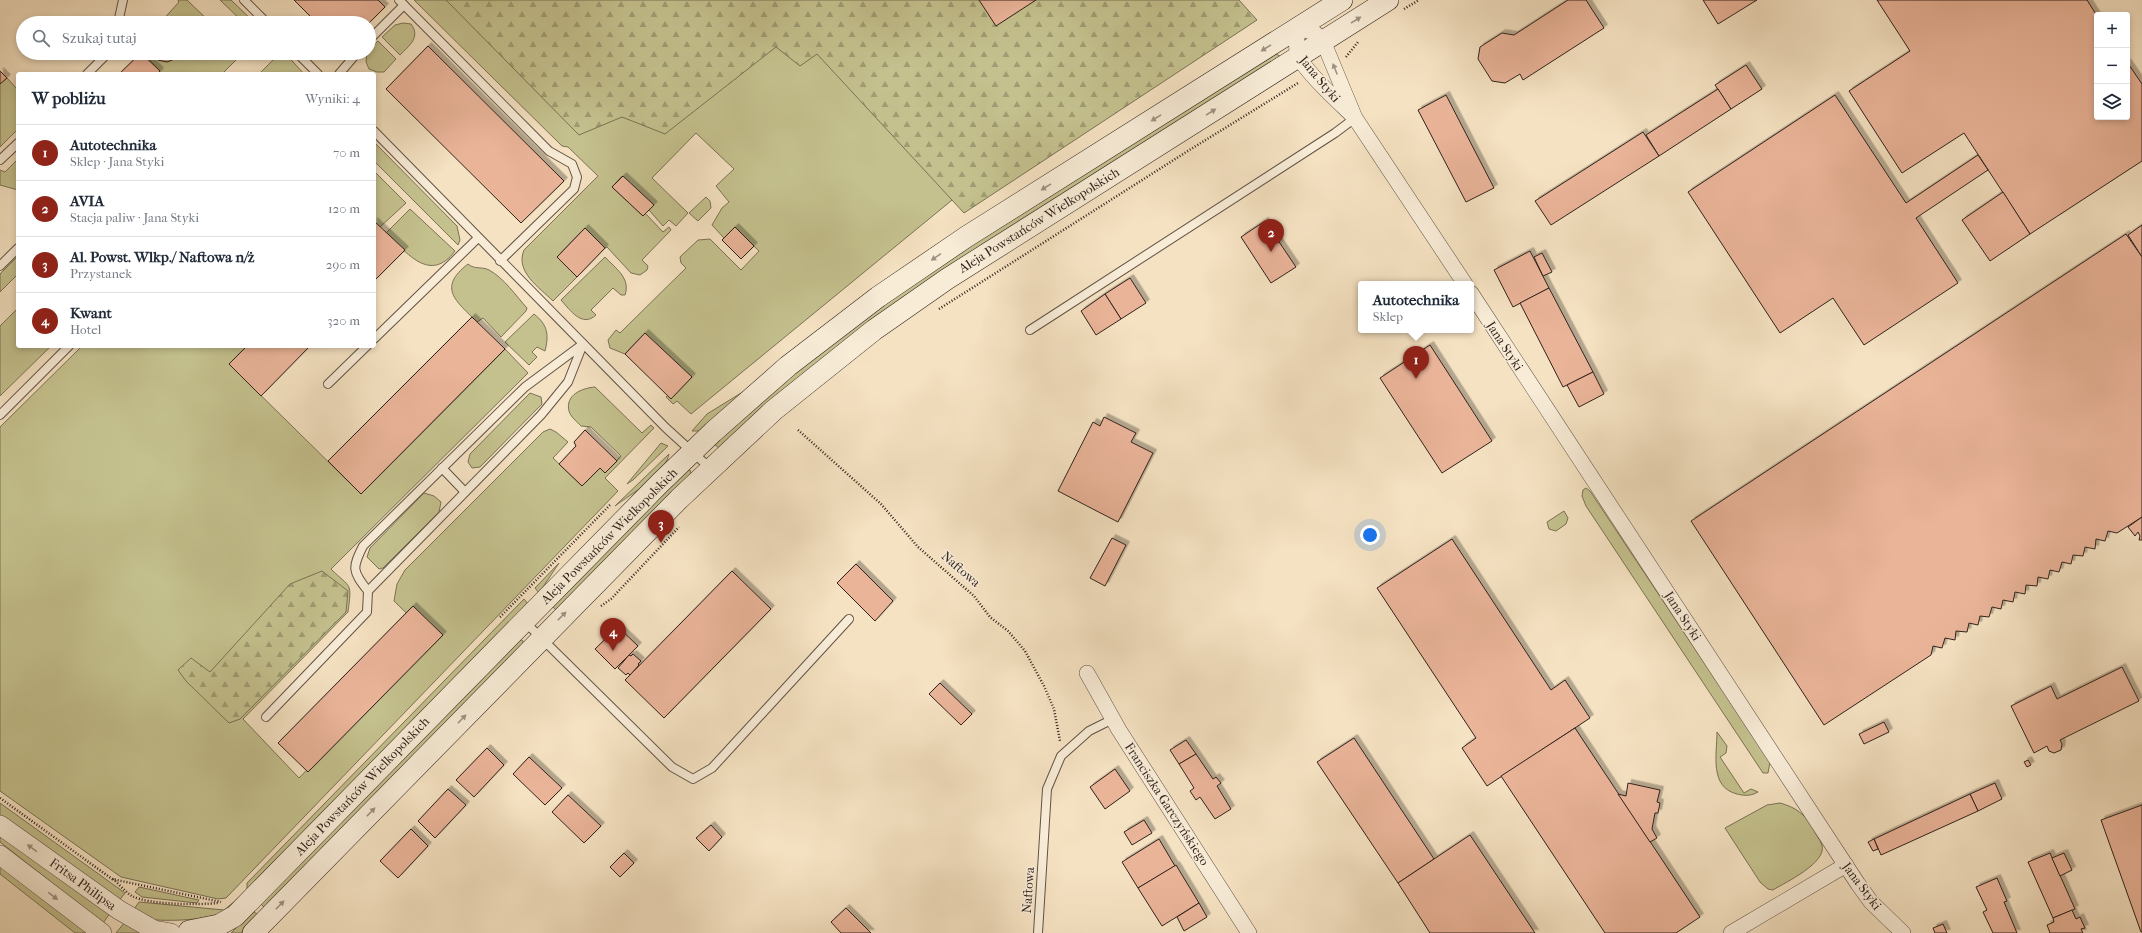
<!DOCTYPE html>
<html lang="pl">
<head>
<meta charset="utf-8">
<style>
  :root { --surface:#fff; --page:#f2f2f3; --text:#1f2937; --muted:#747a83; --line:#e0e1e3; --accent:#8f2418 }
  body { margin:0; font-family:"IM FELL French Canon",serif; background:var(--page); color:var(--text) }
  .controls { position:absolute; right:12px; top:12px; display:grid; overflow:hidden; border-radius:4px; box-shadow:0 2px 6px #0003 }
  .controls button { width:36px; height:36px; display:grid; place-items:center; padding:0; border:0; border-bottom:1px solid var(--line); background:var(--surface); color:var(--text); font:20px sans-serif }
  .you { position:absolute; left:1370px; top:535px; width:14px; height:14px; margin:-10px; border:3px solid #fff; border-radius:50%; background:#1a73e8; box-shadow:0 0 0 6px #1a73e833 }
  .badge { display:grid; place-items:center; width:26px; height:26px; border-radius:50%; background:var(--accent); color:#fff; font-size:13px; font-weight:700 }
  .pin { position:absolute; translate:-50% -33px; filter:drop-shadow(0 1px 2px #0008) }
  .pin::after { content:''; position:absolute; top:21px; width:14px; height:12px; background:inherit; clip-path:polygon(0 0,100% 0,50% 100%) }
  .popup { position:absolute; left:1358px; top:281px; width:116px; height:52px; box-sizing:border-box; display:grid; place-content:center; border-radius:4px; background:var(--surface); filter:drop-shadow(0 1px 3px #0005); font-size:13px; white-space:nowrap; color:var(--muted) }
  .popup b { font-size:15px; color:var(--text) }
  .popup::after { content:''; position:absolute; left:50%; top:100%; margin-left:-8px; border:8px solid transparent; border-top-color:var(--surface) }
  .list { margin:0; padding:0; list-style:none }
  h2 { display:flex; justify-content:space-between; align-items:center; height:52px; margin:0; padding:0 16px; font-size:17px }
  h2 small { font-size:13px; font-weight:400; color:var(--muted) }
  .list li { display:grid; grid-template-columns:26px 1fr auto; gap:12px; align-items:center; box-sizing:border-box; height:56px; padding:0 16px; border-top:1px solid var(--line) }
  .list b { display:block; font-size:15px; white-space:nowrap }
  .list p { margin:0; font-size:13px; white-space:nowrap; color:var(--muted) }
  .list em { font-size:13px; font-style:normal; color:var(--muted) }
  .icon { flex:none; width:22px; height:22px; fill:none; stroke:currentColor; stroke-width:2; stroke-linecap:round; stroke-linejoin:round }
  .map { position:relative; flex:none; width:2142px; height:933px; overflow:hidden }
  .search { position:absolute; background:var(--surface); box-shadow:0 2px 6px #0003; left:16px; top:16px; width:360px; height:44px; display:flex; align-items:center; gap:10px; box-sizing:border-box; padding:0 14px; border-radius:22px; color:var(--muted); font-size:15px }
  .panel { position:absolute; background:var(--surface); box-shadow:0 2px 6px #0003; left:16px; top:72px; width:360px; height:276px; border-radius:4px }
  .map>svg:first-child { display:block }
  .green { fill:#c4c18e; stroke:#7a7255 }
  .forest { fill:url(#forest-firs); stroke:#7a7255 }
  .building { fill:#eab499; stroke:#30221c; filter:url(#shadow) }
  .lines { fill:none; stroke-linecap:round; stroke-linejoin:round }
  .service-casing { stroke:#615246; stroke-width:10 }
  .minor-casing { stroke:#615246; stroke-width:16 }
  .tertiary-casing { stroke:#615246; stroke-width:20 }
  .secondary-casing { stroke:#30221c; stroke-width:22 }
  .path { stroke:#30221c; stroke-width:2.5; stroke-dasharray:1 2; stroke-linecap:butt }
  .service { stroke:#f8ecd7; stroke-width:8 }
  .minor { stroke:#f8ecd7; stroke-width:15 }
  .tertiary { stroke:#f8ecd7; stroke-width:19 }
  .secondary { stroke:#f8ecd7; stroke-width:21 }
  .oneway { fill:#9e9183 }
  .labels { text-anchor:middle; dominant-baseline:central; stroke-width:3; stroke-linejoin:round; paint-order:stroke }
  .street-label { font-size:13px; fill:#30221c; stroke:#f8ecd7 }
</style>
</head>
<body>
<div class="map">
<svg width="2142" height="933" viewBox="0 0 2142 933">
  <defs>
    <pattern id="forest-firs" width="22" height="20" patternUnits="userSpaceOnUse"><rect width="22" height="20" fill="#c4c18e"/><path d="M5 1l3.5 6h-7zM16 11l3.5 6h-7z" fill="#a09c73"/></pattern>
    <filter id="shadow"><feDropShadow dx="3.5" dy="-3.5" stdDeviation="0" flood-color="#0004"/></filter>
  </defs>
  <rect width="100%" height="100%" fill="#f5e2c2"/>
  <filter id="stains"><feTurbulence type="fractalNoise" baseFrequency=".005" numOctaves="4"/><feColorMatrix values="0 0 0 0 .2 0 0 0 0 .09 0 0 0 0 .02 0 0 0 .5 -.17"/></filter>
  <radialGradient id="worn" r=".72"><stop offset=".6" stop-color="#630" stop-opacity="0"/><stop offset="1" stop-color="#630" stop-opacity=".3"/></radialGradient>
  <g class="green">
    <path d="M178,0H187L211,23H160L179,2Z"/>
    <path d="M220,0H231L255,23H244Z"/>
    <path d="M414,0H830L968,187L691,414L677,401L673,404L666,397L686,377L643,335L625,354L610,348L608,340L616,330L620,333L686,268L681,263L680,257L698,240L710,239L741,270L759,251L735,228L724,238L712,225L722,208L729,202L716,186L734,169L696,133L652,178L688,213L676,226L669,220L663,226L649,210L653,204L622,176L612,187L643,216L645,213L663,232L669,227L671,230L642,260L648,266L647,270L640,275L631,273L607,247L605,248L585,228L557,257L577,277L553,301C539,287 515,272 524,250L598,176L568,147L562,146Z"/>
    <path d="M403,23L411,24C421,37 409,46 400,55L382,37L395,25Z"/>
    <path d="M378,41L396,59L384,72H377L369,69L366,62L367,53H369V50Z"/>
    <path d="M143,53H241L242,54L222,74H158L160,71Z"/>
    <path d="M274,53H285L304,74H259L277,56Z"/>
    <path d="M1276,54L1280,56L719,448L714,444L767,395L829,345L901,293L976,243Z"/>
    <path d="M7,78L18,90V129L0,147V84Z"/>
    <path d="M374,142L457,226L460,240L458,245L374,161Z"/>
    <path d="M18,159V190L0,185V170L5,172Z"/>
    <path d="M374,171L406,203L380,227L374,221Z"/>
    <path d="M706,197L710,201L711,208L698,221L689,213Z"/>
    <path d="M410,209L455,251C430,284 407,253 386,233Z"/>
    <path d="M18,256V274L0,292V274Z"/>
    <path d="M605,257C615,268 631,278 625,295H621L613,288L591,310L596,315C582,328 570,310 561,300Z"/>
    <path d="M468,264C475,270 481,266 489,270C504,278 516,296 527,308L526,311L501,337L483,318L477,322C456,301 437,288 468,264Z"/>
    <path d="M18,308V346H51L0,396V326Z"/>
    <path d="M534,314C548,325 549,335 545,351L537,347L532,352L537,357L529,365L505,342Z"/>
    <path d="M82,346H247L229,364L361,494L505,349L528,373L331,569C351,589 352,581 348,612L243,719L299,778L434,640L394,601L397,584L405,570L543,432L550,429L556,432L568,442L553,458L582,486L600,468L605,473L621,456L591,427L581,426C577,422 570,416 569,411C565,395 582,388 595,387L642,433L651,425L654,428L605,478L618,491L226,898L218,899L121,877L0,791V427Z"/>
    <path d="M746,390L700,431H692L707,414Z"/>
    <path d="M530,393L541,397L542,404L480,467L472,468L468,462L470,454Z"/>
    <path d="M661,443L668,446L633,480L627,484Z"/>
    <path d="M669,454C665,475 631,494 615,506Z"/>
    <path d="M686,470H690L691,474L556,610L552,606Z"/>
    <path d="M1586,488L1590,491L1770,762L1768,773H1763L1586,506L1582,496L1583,490Z"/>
    <path d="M424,493L434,496L441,502L439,512L383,568L379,569L367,557L370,548Z"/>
    <path d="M1564,511L1568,518L1566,524L1556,531L1549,529L1547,522Z"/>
    <path d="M559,563L539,593L535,588Z"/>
    <path d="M524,599L528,604L247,889V883Z"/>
    <path d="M519,639L523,641V644L265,908L260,903Z"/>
    <path d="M1717,732L1727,746L1726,753L1720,757L1744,793L1751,789L1758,792C1751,796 1745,796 1737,794C1709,787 1717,754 1717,732Z"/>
    <path d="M0,803L125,893L118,902L0,817Z"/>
    <path d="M1780,803C1795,807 1805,814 1813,828C1815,834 1820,839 1822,845C1827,863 1786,882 1773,890L1768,889L1760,882L1725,828L1767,805Z"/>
    <path d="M0,832L111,912L103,923L0,842Z"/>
    <path d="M0,863L88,933H75L0,874Z"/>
    <path d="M139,887L199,900L197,903L142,897L135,892Z"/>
    <path d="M239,898C230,921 176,921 156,920C147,919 140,915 132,912L139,902L224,910Z"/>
    <path d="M253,911L258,915L241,933H231Z"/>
    <path d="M125,922L142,933H116Z"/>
  </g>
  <g class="forest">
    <path d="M446,0H1239L1257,20L964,213L817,54L800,66L776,47L665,134L622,117L579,135Z"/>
    <path d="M322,571L348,591L346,612L240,719L229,723L186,681L178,670L191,658L210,672L290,584Z"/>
  </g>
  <g class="building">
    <path d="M294,0H378L385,7L369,23H317Z"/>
    <path d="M979,0H1036L996,26Z"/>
    <path d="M1568,0H1586L1604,28L1523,80L1520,74L1505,83L1492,81L1478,59L1480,47L1502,33L1514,35Z"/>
    <path d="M1703,0H1757L1718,24Z"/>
    <path d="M1877,0H2087L2097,16V117H2127V62L2142,84V161L2030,234L1964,133L1902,173L1849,91L1910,51Z"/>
    <path d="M428,46L564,181L521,223L386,89Z"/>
    <path d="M141,53L160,71L158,74H119Z"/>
    <path d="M151,53H180L177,58L167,62L158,60Z"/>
    <path d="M1746,65L1762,89L1731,109L1715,85Z"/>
    <path d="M0,71L7,78L0,84Z"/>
    <path d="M1718,89L1731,109L1659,156L1646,135Z"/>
    <path d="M1446,95L1494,188L1466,202L1418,110Z"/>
    <path d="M1835,95L1906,203L1978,155L1988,170L1916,218L1958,283L1864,345L1833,298L1780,333L1688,192Z"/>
    <path d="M1643,132L1659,156L1551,225L1535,201Z"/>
    <path d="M623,176L654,205L643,216L612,187Z"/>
    <path d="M2003,192L2030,234L1990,261L1962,220Z"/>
    <path d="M374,221L405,250L374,281Z"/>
    <path d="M1265,221L1296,267L1271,283L1241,237Z"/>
    <path d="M2142,225V257L2128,235Z"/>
    <path d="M735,227L754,246L741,259L722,240Z"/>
    <path d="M585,228L605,248L577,277L557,257Z"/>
    <path d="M2126,234L2142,257V517L2117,533L2108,531L2105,541L2096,539L2095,549L2085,547L2083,556L2073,555L2071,564L2062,562L2059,572L2050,570L2048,579L2038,577L2037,586L2026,585L2025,594L2015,592L2013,602L2003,600L2001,609L1992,607L1989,617L1980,616L1978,625L1969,623L1967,632L1956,631L1955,640L1945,638L1942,648L1933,646L1931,655L1824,725L1691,521Z"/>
    <path d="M1530,251L1549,288L1513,307L1494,270Z"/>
    <path d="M1542,253L1552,272L1543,276L1534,257Z"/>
    <path d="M1130,278L1146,303L1121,319L1105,294Z"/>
    <path d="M1549,288L1593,372L1563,387L1520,303Z"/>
    <path d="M1105,294L1121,319L1096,335L1081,311Z"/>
    <path d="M472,317L505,349L361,494L328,461Z"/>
    <path d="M645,333L692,377L671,399L625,354Z"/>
    <path d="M1430,345L1492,441L1442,473L1380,378Z"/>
    <path d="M247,346H310L261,396L229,364Z"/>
    <path d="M1593,372L1604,394L1579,407L1567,385Z"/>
    <path d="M1104,417L1136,433L1131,442L1153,453L1118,522L1058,491L1093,422L1100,426Z"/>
    <path d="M585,430L617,461L605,473L600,468L582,486L559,464L576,446L574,442Z"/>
    <path d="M2142,517V540H2139L2140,536L2138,532L2135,536L2128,527Z"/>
    <path d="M1112,538L1126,545L1105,586L1090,578Z"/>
    <path d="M1452,539L1551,690L1565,680L1590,718L1487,786L1462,748L1476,738L1377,588Z"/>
    <path d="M856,564L893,601L875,621L837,583Z"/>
    <path d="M732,571L771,609L664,718L625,680Z"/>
    <path d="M413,606L443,635L308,772L278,743Z"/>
    <path d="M618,627L638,646L615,669L595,649Z"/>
    <path d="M633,654L641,661L638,664L639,665L630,675L628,673L626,675L618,668L629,655L631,656Z"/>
    <path d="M2122,667L2139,701L2060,740L2062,744L2061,750L2054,753L2049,751L2047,746L2034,753L2011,706L2051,686L2057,699Z"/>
    <path d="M940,683L972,714L961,725L929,694Z"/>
    <path d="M1884,722L1889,732L1864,744L1859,734Z"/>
    <path d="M1575,728L1700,917L1676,933H1605L1501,776Z"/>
    <path d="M1354,738L1434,859L1398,883L1317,762Z"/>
    <path d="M1186,740L1196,754L1179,764L1170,750Z"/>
    <path d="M487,748L504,765L474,797L456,780Z"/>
    <path d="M1196,754L1213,779L1216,777L1221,783L1217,786L1231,809L1215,819L1200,797L1196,800L1190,791L1194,788L1179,764Z"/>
    <path d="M529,757L562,788L545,805L513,774Z"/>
    <path d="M2028,760L2031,765L2027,767L2024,762Z"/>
    <path d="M1115,769L1130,791L1105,809L1090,787Z"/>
    <path d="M1628,783L1660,790L1657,802L1660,803L1658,813H1655L1652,829L1657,838L1650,842L1618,794L1626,796Z"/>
    <path d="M1995,783L2002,799L1978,811L1970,794Z"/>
    <path d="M448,789L466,805L435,838L418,821Z"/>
    <path d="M1970,794L1978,811L1881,855L1874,839Z"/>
    <path d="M568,795L601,826L584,843L552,812Z"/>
    <path d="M2142,805V932H2141L2101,820Z"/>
    <path d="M1144,820L1152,833L1132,845L1124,832Z"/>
    <path d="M711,825L722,837L709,851L696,838Z"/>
    <path d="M411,829L428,846L398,878L380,861Z"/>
    <path d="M1470,835L1535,933H1430L1398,883Z"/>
    <path d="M1159,839L1175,866L1138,888L1122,862Z"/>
    <path d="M1874,839L1878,849L1873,851L1868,842Z"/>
    <path d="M624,853L634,863L620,877L610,867Z"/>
    <path d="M2050,853L2075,909L2053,918L2028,862Z"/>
    <path d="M2064,853L2072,870L2060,876L2052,858Z"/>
    <path d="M1176,865L1199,903L1162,926L1138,888Z"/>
    <path d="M1997,878L2007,901L2004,902L2017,933H1993L1983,912L1987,910L1976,887Z"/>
    <path d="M1199,903L1207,917L1184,931L1177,917Z"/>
    <path d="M846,908L871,933H841L831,922Z"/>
    <path d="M2072,910L2076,919L2080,917L2085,928L2081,929L2083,933H2050L2047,925L2054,922L2053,918Z"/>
    <path d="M1943,924L1947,933H1935L1933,928Z"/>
  </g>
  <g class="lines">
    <g class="service-casing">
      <g id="service">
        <path d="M244,0L267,23"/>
        <path d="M399,0L549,151L572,164L577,177L574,189L500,261"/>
        <path d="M118,23L123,0"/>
        <path d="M369,40L404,5"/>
        <path d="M297,53L318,74"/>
        <path d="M87,74L108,53"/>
        <path d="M339,74L357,53"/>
        <path d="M374,131L666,428L710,468"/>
        <path d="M0,160L18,143"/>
        <path d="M0,266L18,248"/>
        <path d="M1030,330L1335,133L1355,118"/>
        <path d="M374,339L478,238"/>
        <path d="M583,344L568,382L541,415L368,591C352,571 352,568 363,546L525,387Z"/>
        <path d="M328,384L367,346"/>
        <path d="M0,415L69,346"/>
        <path d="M442,468L465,492"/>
        <path d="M525,622L672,767L693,779L712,768L849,619"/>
        <path d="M266,717L367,612L368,591"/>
        <path d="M1038,933L1047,789L1061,756L1089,731L1113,719"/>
      </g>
    </g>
    <g class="minor-casing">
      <g id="minor">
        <path d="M1355,118C1342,105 1304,71 1298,55C1295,47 1297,36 1299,28L1315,33L1323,41L1355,118L1465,284"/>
        <path d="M1471,293L1858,884L1871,902L1903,933"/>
        <path d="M1087,673L1119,730L1249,933"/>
        <path d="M1731,933L1846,865"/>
      </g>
    </g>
    <g class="tertiary-casing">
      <g id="tertiary">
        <path d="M0,825L119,910L154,930L171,933"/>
        <path d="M0,855L102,933"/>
      </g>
    </g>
    <g class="secondary-casing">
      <g id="secondary">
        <path d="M189,931L219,925L235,916L660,483L713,432L788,366L878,297L966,237L1342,0"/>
        <path d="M253,933L679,499L774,410L874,330L947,279L1388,0"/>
      </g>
    </g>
    <g class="path">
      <path d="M1404,9L1419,0"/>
      <path d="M1346,57L1358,42"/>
      <path d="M939,309L1191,149L1298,83"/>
      <path d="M798,430L881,504L918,547L974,596L990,617L1008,631L1025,651L1044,686L1054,709L1060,741"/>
      <path d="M601,606L611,599L679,527"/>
      <path d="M500,617L610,505"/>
      <path d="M0,798L112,879L221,902"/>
      <path d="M113,879C119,884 125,892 132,896C149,905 198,905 218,903"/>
    </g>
    <use href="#service" class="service"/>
    <use href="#minor" class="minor"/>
    <use href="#tertiary" class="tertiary"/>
    <use href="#secondary" class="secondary"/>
  </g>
  <defs><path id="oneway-solid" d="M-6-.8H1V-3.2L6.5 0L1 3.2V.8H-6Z"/></defs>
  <g class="oneway">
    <use href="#oneway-solid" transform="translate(1356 20) rotate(-32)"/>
    <use href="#oneway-solid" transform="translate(1266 48) rotate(148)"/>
    <use href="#oneway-solid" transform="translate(1335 69) rotate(-112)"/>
    <use href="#oneway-solid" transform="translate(1211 112) rotate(-32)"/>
    <use href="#oneway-solid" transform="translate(1156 118) rotate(148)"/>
    <use href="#oneway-solid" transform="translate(1046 187) rotate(148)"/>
    <use href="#oneway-solid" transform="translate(936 257) rotate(146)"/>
    <use href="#oneway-solid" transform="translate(562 616) rotate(-45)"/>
    <use href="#oneway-solid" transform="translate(462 719) rotate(-46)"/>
    <use href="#oneway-solid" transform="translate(371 812) rotate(-46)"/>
    <use href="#oneway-solid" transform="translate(32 848) rotate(-144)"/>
    <use href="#oneway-solid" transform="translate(53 896) rotate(37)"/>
    <use href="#oneway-solid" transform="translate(280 905) rotate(-46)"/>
  </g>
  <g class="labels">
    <g class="street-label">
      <text transform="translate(1320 79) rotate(50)">Jana Styki</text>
      <text transform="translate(1039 220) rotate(-32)">Aleja Powstańców Wielkopolskich</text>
      <text transform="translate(1505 346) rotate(57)">Jana Styki</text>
      <text transform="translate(609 536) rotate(-45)">Aleja Powstańców Wielkopolskich</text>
      <text transform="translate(961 569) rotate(41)">Naftowa</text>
      <text transform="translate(1683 616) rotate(57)">Jana Styki</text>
      <text transform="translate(362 786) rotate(-46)">Aleja Powstańców Wielkopolskich</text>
      <text transform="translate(1167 804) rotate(57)">Franciszka Garczyńskiego</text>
      <text transform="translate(83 884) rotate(36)">Fritsa Philipsa</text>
      <text transform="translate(1862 886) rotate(53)">Jana Styki</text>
      <text transform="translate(1028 890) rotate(-86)">Naftowa</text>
    </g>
  </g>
  <rect width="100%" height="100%" filter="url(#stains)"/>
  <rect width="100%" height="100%" fill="url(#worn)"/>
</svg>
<div class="controls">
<button>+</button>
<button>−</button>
<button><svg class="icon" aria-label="layers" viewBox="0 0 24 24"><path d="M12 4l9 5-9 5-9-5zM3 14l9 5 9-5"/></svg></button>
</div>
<div class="you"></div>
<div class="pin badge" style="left:1416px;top:379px">1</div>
<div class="popup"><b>Autotechnika</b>Sklep</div>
<div class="pin badge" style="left:1271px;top:252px">2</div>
<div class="pin badge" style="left:661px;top:543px">3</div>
<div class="pin badge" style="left:613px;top:651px">4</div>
<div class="search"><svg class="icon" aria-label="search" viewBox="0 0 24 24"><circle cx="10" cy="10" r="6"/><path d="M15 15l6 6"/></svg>Szukaj tutaj</div>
<section class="panel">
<h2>W pobliżu<small>Wyniki: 4</small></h2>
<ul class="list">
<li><span class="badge">1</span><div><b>Autotechnika</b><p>Sklep · Jana Styki</p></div><em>70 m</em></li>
<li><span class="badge">2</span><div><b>AVIA</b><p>Stacja paliw · Jana Styki</p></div><em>120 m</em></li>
<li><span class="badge">3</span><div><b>Al. Powst. Wlkp./ Naftowa n/ż</b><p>Przystanek</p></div><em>290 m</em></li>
<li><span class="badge">4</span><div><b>Kwant</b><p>Hotel</p></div><em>320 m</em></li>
</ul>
</section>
</div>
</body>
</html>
